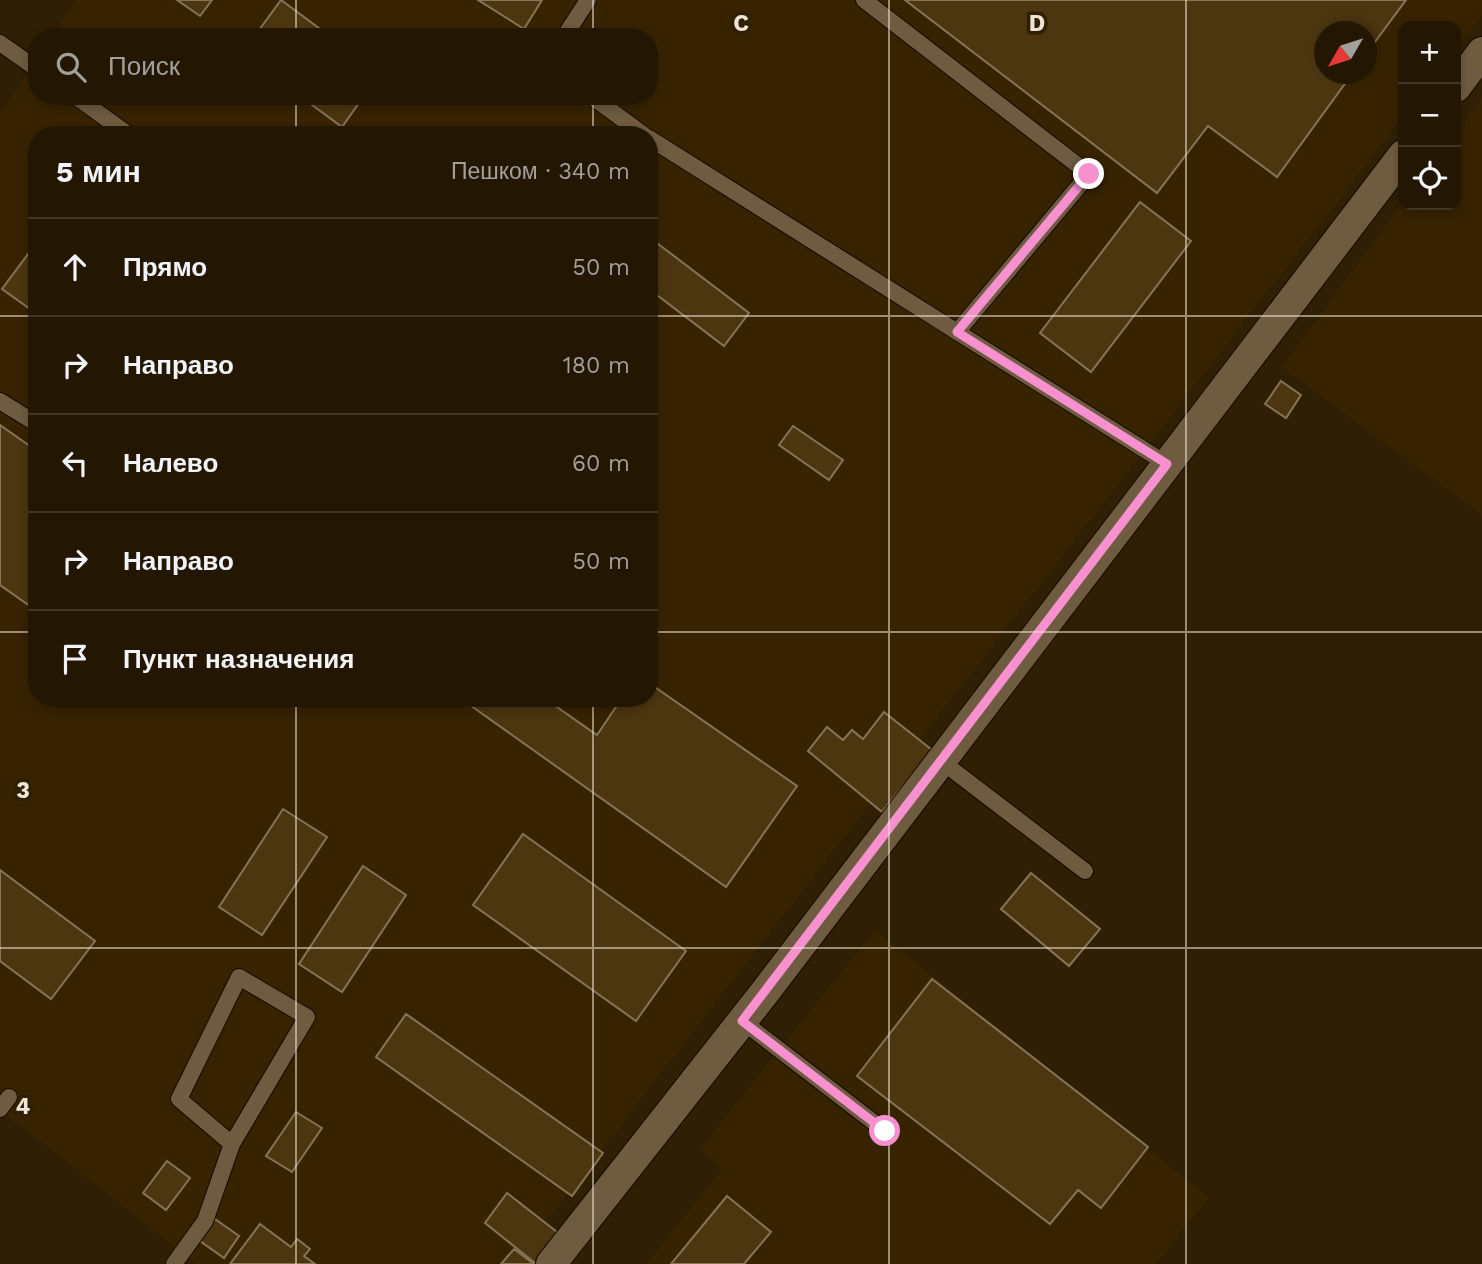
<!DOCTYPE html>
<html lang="ru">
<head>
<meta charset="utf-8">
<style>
  :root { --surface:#231703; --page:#2f2412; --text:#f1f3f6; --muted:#a39f9a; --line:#403625 }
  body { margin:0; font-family:"Work Sans",sans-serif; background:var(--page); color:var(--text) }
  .controls { position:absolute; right:21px; top:21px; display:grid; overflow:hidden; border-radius:14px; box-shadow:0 4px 10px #0003 }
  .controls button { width:63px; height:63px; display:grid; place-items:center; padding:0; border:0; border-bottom:2px solid var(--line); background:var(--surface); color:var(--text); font:35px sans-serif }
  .compass { position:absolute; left:1314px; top:21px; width:63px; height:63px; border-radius:50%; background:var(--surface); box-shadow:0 4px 10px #0003; rotate:231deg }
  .stop { position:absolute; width:21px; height:21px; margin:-16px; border:5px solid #f690cf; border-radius:50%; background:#fff }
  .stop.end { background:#f690cf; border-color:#fff; box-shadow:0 2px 7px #0008 }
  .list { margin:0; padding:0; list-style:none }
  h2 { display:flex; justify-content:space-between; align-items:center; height:91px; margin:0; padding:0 28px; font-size:30px }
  h2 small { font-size:23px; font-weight:400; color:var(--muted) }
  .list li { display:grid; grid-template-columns:46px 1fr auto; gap:21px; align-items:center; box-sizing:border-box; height:98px; padding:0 28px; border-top:2px solid var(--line) }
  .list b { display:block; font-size:26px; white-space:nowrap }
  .list em { font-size:23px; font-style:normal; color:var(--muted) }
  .icon { flex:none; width:38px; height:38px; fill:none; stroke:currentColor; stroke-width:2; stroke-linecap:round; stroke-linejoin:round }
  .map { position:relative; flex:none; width:1482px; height:1264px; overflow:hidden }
  .search { position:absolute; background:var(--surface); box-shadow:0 4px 10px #0003; left:28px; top:28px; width:630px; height:77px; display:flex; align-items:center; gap:18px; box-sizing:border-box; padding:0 24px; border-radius:28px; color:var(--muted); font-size:26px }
  .panel { position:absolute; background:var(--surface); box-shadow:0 4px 10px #0003; left:28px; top:126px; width:630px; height:581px; border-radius:28px }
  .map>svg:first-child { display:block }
  .built { fill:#372300; fill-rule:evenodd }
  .building { fill:#4c3610; stroke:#877458; stroke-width:2 }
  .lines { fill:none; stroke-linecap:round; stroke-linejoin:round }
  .service-casing { stroke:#160800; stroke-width:18 }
  .minor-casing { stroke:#160800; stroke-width:32 }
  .service { stroke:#6e5b40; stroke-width:16 }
  .minor { stroke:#6e5b40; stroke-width:30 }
  .route { stroke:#f690cf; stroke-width:9 }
  .grid { fill:none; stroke:#f0e5d5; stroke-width:2; stroke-opacity:0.55 }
  .grid-label { font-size:23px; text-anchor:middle; font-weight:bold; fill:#f0e5d5; stroke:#2f1f04; stroke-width:7; stroke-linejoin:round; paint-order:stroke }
</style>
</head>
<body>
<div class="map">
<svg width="1482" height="1264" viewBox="0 0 1482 1264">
  <rect width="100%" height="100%" fill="#2f1f04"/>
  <g class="built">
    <path d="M76,0H1482V15L1456,49V26H1403V117L513,1264H197L0,1110V113L37,58V96H649V37H51ZM1324,32H1366V74H1324ZM37,135H649V698H37Z"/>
    <path d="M1482,98V515L1281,367L1403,203L1456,205V133Z"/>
    <path d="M875,930L1209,1197L1156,1264H646L722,1169L699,1150Z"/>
  </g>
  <g class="building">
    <path d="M177,0H212L200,16Z"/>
    <path d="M281,0L331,37H254Z"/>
    <path d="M478,0H542L524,29Z"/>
    <path d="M905,0H1406L1366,54V32H1324V74H1352L1277,177L1208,126L1157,193Z"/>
    <path d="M300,96H364L342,127Z"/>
    <path d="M1140,202L1191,241L1091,372L1040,333Z"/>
    <path d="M649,237L749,313L724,346L649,289Z"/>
    <path d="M37,242V314L2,289Z"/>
    <path d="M1281,381L1301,395L1286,418L1265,404Z"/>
    <path d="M0,425L37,451V611L0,585Z"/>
    <path d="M793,426L843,460L829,480L779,445Z"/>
    <path d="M649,683L797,786L726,887L460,698H544L597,735L622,698H649Z"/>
    <path d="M884,712L932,750L882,812L808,751L827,727L843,740L852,730L863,739Z"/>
    <path d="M283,809L327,837L262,935L219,907Z"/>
    <path d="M523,834L686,951L636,1021L473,905Z"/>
    <path d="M363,866L406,895L342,992L299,964Z"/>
    <path d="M0,870L95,941L51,999L0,961Z"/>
    <path d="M1031,873L1100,929L1069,966L1001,909Z"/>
    <path d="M932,979L1148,1147L1101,1208L1078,1190L1050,1224L857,1076Z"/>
    <path d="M406,1014L603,1153L572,1196L376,1057Z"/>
    <path d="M296,1112L322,1128L292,1172L266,1156Z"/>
    <path d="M167,1161L190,1178L166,1210L143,1193Z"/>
    <path d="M507,1193L557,1232L535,1263L485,1223Z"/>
    <path d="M727,1196L771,1232L744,1264H671Z"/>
    <path d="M215,1219L239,1236L224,1258L200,1241Z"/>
    <path d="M260,1224L291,1247L297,1239L310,1249L304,1256L315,1264H230Z"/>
    <path d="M514,1249L534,1264H501Z"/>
  </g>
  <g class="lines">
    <g class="service-casing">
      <g id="service">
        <path d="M864,0L1089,174L957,332"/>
        <path d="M564,37L588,0"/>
        <path d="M0,43L37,69"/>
        <path d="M75,96L129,135"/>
        <path d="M591,96L644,135"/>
        <path d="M649,138L1167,464"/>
        <path d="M0,401L37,424"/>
        <path d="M941,761L1085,871"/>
        <path d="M742,1021L885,1131"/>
        <path d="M0,1109L9,1097"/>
        <path d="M174,1264L205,1221L232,1144L307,1017L239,977L179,1099L232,1144"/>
      </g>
    </g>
    <g class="minor-casing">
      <g id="minor">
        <path d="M1456,87L1482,52"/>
        <path d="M551,1264L765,992L1403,155"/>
      </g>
    </g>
    <use href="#service" class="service"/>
    <use href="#minor" class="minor"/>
  </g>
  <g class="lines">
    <path class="route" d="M885,1131L742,1021L1167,464L957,332L1089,174"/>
  </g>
  <path class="grid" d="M296,0V37M593,0V37M889,0V1264M1186,0V1264M296,96V135M593,96V135M0,316H37M649,316H1482M0,632H37M649,632H1482M296,698V1264M593,698V1264M0,948H1482"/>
  <g class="grid-label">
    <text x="741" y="31">C</text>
    <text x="1037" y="31">D</text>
    <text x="23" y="798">3</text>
    <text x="23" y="1114">4</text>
  </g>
</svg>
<div class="controls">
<button>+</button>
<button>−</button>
<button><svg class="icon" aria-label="locate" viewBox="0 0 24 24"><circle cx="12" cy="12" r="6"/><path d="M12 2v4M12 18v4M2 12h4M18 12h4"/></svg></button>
</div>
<svg class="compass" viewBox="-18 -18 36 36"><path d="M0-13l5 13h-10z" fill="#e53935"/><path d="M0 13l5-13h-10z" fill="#a39f9a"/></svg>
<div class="stop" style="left:885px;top:1131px"></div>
<div class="stop end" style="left:1089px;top:174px"></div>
<div class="search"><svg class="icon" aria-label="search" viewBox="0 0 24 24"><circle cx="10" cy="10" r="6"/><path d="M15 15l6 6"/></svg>Поиск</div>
<section class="panel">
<h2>5 мин<small>Пешком · 340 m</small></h2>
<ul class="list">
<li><svg class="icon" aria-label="ahead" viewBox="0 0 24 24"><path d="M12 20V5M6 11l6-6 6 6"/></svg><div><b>Прямо</b></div><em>50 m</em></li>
<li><svg class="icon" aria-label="right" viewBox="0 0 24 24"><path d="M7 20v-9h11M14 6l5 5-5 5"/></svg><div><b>Направо</b></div><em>180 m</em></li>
<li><svg class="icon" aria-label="left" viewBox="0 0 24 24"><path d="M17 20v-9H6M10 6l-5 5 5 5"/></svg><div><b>Налево</b></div><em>60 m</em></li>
<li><svg class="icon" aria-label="right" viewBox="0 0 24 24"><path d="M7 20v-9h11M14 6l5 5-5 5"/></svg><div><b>Направо</b></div><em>50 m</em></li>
<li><svg class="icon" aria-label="arrive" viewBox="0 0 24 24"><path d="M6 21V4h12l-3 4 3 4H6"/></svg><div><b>Пункт назначения</b></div></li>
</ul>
</section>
</div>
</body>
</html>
